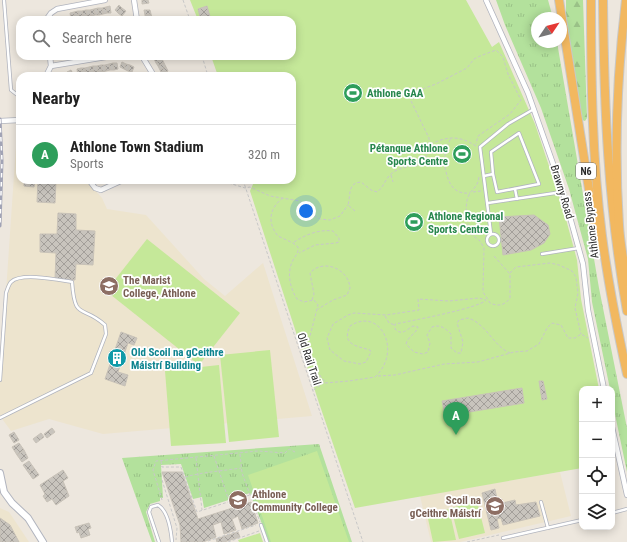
<!DOCTYPE html>
<html lang="en">
<head>
<meta charset="utf-8">
<style>
  :root { --surface:#fff; --page:#f2f2f2; --text:#222; --muted:#767676; --line:#e0e0e0; --accent:#d93025 }
  body { margin:0; font-family:"Roboto Condensed",sans-serif; background:var(--page); color:var(--text) }
  .controls { position:absolute; right:12px; bottom:12px; display:grid; overflow:hidden; border-radius:8px; box-shadow:0 2px 10px #0003 }
  .controls button { width:36px; height:36px; display:grid; place-items:center; padding:0; border:0; border-bottom:1px solid var(--line); background:var(--surface); color:var(--text); font:20px sans-serif }
  .compass { position:absolute; left:531px; top:12px; width:36px; height:36px; border-radius:50%; background:var(--surface); box-shadow:0 2px 10px #0003; rotate:55deg }
  .you { position:absolute; left:306px; top:211px; width:14px; height:14px; margin:-10px; border:3px solid #fff; border-radius:50%; background:#1a73e8; box-shadow:0 0 0 6px #1a73e833 }
  .badge { display:grid; place-items:center; width:26px; height:26px; border-radius:50%; background:var(--accent); color:#fff; font-size:13px; font-weight:700 }
  .pin { position:absolute; translate:-50% -33px; filter:drop-shadow(0 1px 2px #0008) }
  .pin::after { content:''; position:absolute; top:21px; width:14px; height:12px; background:inherit; clip-path:polygon(0 0,100% 0,50% 100%) }
  .list { margin:0; padding:0; list-style:none }
  h2 { display:flex; justify-content:space-between; align-items:center; height:52px; margin:0; padding:0 16px; font-size:17px }
  h2 small { font-size:13px; font-weight:400; color:var(--muted) }
  .list li { display:grid; grid-template-columns:26px 1fr auto; gap:12px; align-items:center; box-sizing:border-box; height:60px; padding:0 16px; border-top:1px solid var(--line) }
  .list b { display:block; font-size:15px; white-space:nowrap }
  .list p { margin:0; font-size:13px; white-space:nowrap; color:var(--muted) }
  .list em { font-size:13px; font-style:normal; color:var(--muted) }
  .icon { flex:none; width:22px; height:22px; fill:none; stroke:currentColor; stroke-width:2; stroke-linecap:round; stroke-linejoin:round }
  .map { position:relative; flex:none; width:627px; height:542px; overflow:hidden }
  .search { position:absolute; background:var(--surface); box-shadow:0 2px 10px #0003; left:16px; top:16px; width:280px; height:44px; display:flex; align-items:center; gap:10px; box-sizing:border-box; padding:0 14px; border-radius:12px; color:var(--muted); font-size:15px }
  .panel { position:absolute; background:var(--surface); box-shadow:0 2px 10px #0003; left:16px; top:72px; width:280px; height:112px; border-radius:12px }
  .map>svg:first-child { display:block }
  .education { fill:#ede4ce }
  .grass { fill:url(#grass-tufts) }
  .forest { fill:url(#forest-firs) }
  .pitch { fill:#c5e899 }
  .building { fill:url(#building-cross-hatch); stroke:#c8c2b8 }
  .lines { fill:none; stroke-linecap:round; stroke-linejoin:round }
  .service-casing { stroke:#b1b4be; stroke-width:4 }
  .minor-casing { stroke:#b1b4be; stroke-width:6 }
  .tertiary-casing { stroke:#b1b4be; stroke-width:8 }
  .trunk-casing { stroke:#c8c8c8; stroke-width:10 }
  .path { stroke:#c8c8c8; stroke-width:1; stroke-dasharray:3 2; stroke-linecap:butt }
  .service { stroke:#fff; stroke-width:2.5 }
  .minor { stroke:#fff; stroke-width:4.5 }
  .tertiary { stroke:#fff; stroke-width:6 }
  .trunk { stroke:#f2b860; stroke-width:8 }
  .rail-casing { stroke:#a1a3b5; stroke-width:3 }
  .rail { stroke:#fff; stroke-width:1.5; stroke-dasharray:4.5; stroke-linecap:butt }
  .labels { text-anchor:middle; dominant-baseline:central; stroke-width:3.5; stroke-linejoin:round; paint-order:stroke }
  .shield { fill:#fff; stroke:#6b6b6b; stroke-width:1 }
  .shield-label { font-size:10px; font-weight:bold; fill:#2b2b2b }
  .leisure-label { font-size:11px; font-weight:bold; fill:#27864d; stroke:#fff; text-anchor:start }
  .street-label { font-size:11px; fill:#2b2b2b; stroke:#fff }
  .education-label { font-size:11px; font-weight:bold; fill:#785e54; stroke:#fff; text-anchor:start }
  .culture-label { font-size:11px; font-weight:bold; fill:#0d838f; stroke:#fff; text-anchor:start }
</style>
</head>
<body>
<div class="map">
<svg width="627" height="542" viewBox="0 0 627 542">
  <defs>
    <pattern id="grass-tufts" width="24" height="20" patternUnits="userSpaceOnUse"><rect width="24" height="20" fill="#b3e19c"/><path d="M3 7l-1-3M5 7V3M7 7l1-3M15 17l-1-3M17 17v-4M19 17l1-3" fill="none" stroke="#9ac187"/></pattern>
    <pattern id="forest-firs" width="22" height="20" patternUnits="userSpaceOnUse"><rect width="22" height="20" fill="#b3e19c"/><path d="M5 1l3.5 6h-7zM16 11l3.5 6h-7z" fill="#9ac187"/></pattern>
    <pattern id="building-cross-hatch" width="8" height="8" patternUnits="userSpaceOnUse"><rect width="8" height="8" fill="#c8c4bd"/><path d="M0 0l8 8M0 8l8-8" fill="none" stroke="#a39f9a"/></pattern>
  </defs>
  <rect width="100%" height="100%" fill="#ede7de"/>
  <g class="education">
    <path d="M20,130V180H86L102,198L107,209L146,215L204,279L225,296L263,263L312,416L103,434L49,419L11,431L0,416V380L17,131Z"/>
    <path d="M560,472L571,516L460,542H431L420,496Z"/>
    <path d="M0,508L9,512L29,542H0Z"/>
  </g>
  <g class="grass">
    <path d="M496,0H548L553,18H537V42H557L599,288L627,428V472L612,400V389H610L592,302L588,259L569,189L541,108L505,25Z"/>
    <path d="M319,444L352,542H269L250,493L204,508L202,497L193,499L181,464L161,465L163,498H160V501L150,504L146,512L155,542H152L122,458Z"/>
  </g>
  <path class="forest" d="M566,0H583L587,118L585,121L582,120L566,19Z"/>
  <g class="pitch">
    <path d="M190,0H466L492,47L499,42L535,124L563,208L577,260L581,299L599,389H582V468L355,508L319,403L250,191L254,182V180H292V76H218L211,56H292V20H198Z"/>
    <path d="M147,239L240,313L199,365L106,291Z"/>
    <path d="M270,350L279,437L229,442L220,355Z"/>
    <path d="M219,365L226,443L171,446L165,371Z"/>
    <path d="M317,451L349,542H271L248,475Z"/>
    <path d="M477,501L485,533L459,539L451,508Z"/>
    <path d="M449,509L456,540L433,542L427,514Z"/>
    <path d="M260,533L263,542H239L238,540Z"/>
  </g>
  <g class="building">
    <path d="M142,0H148L149,3L142,4Z"/>
    <path d="M119,5L122,8L118,13L115,10Z"/>
    <path d="M110,6L111,13H107L106,7Z"/>
    <path d="M207,6L211,20H201L198,9Z"/>
    <path d="M106,7L107,13L103,14L102,8Z"/>
    <path d="M98,8H102L103,14L99,15Z"/>
    <path d="M98,8L99,15H95L94,9Z"/>
    <path d="M122,8L126,11L122,16L118,13Z"/>
    <path d="M94,9L95,15L91,16L90,10Z"/>
    <path d="M86,10H90L91,16L87,17Z"/>
    <path d="M86,10L87,17H83L82,11Z"/>
    <path d="M144,10H150L151,14L145,15Z"/>
    <path d="M78,11H82L83,17L79,18Z"/>
    <path d="M78,11L79,18L75,19L74,12Z"/>
    <path d="M74,12L75,19H71L70,13Z"/>
    <path d="M151,14L152,18L145,19V15Z"/>
    <path d="M160,56L162,59L156,63L154,59Z"/>
    <path d="M162,59L164,63L158,66L156,63Z"/>
    <path d="M122,62L126,64L124,69L120,67Z"/>
    <path d="M113,63H117L118,69L114,70Z"/>
    <path d="M113,63L114,70H110L109,64Z"/>
    <path d="M164,63L166,67L160,70L158,66Z"/>
    <path d="M109,64L110,70L106,71L105,65Z"/>
    <path d="M126,64L130,65L128,71L124,69Z"/>
    <path d="M101,65H105L106,71L102,72Z"/>
    <path d="M101,65L102,72H98L97,66Z"/>
    <path d="M130,65L134,67L132,72L128,71Z"/>
    <path d="M93,66H97L98,72L94,73Z"/>
    <path d="M93,66L94,73L90,74L89,67Z"/>
    <path d="M89,67L90,74H86L85,68Z"/>
    <path d="M166,67L168,71L162,74L160,70Z"/>
    <path d="M81,68H85L86,74L82,75Z"/>
    <path d="M81,68L82,75L78,76L77,69Z"/>
    <path d="M71,70L74,76H69L67,72Z"/>
    <path d="M24,180H35L34,187L24,186Z"/>
    <path d="M38,180H56L55,203L37,202Z"/>
    <path d="M58,213L76,214V230L95,231L93,265L76,264L75,280L55,279L56,253L40,252V234H57Z"/>
    <path d="M534,215L548,225L550,234L544,243L531,250L503,255L499,217Z"/>
    <path d="M121,332L137,338L134,345L128,343L118,372L128,375L125,386L105,379Z"/>
    <path d="M539,381H543L547,399L542,400Z"/>
    <path d="M522,388L524,403L445,416L442,401Z"/>
    <path d="M52,428L55,432L47,438L44,434Z"/>
    <path d="M14,432L19,440L14,443L9,435Z"/>
    <path d="M41,433L44,437L36,443L33,439Z"/>
    <path d="M19,443L24,450L17,455L12,447Z"/>
    <path d="M24,450L28,458L22,462L17,455Z"/>
    <path d="M29,461L34,468L28,472L23,465Z"/>
    <path d="M34,468L39,475L33,479L28,472Z"/>
    <path d="M63,470L68,478L63,481L69,496L56,505L52,499L47,502L43,496L45,494L40,485Z"/>
    <path d="M162,472H182L198,519L251,502L258,523L242,529L238,516L232,519L236,530L224,534L221,522L213,525L216,537L203,542H181L180,525Z"/>
    <path d="M495,489L498,504L515,500L516,505L536,502L540,516L503,525L501,518L497,519L499,528L491,530L482,493Z"/>
    <path d="M0,518L10,525L19,542H0Z"/>
    <path d="M89,523L91,528L88,529L90,535L81,538L79,532L77,533L75,527Z"/>
    <path d="M238,532L240,537L224,542H217L216,539Z"/>
  </g>
  <g class="lines">
    <g class="service-casing">
      <g id="service">
        <path d="M4,0L11,90L20,97"/>
        <path d="M484,176L493,174L491,152L519,133L539,184L497,192L493,174"/>
        <path d="M515,189L517,199"/>
        <path d="M488,203L562,192"/>
        <circle cx="493" cy="240" r="6"/>
        <path d="M491,234L480,147L508,124L534,109"/>
        <path d="M542,254L579,248"/>
        <path d="M0,380L6,293C7,290 9,284 11,282C21,272 59,280 72,282C75,322 82,304 105,325L106,334L91,373L0,418"/>
        <path d="M541,502L548,528"/>
        <path d="M612,513L627,509"/>
        <path d="M261,525L267,542"/>
        <path d="M503,538L582,520"/>
        <path d="M159,542L149,512L151,507L158,505C168,511 171,531 172,542"/>
      </g>
    </g>
    <g class="minor-casing">
      <g id="minor">
        <path d="M134,0L137,20"/>
        <path d="M486,0L528,93L563,192L583,264L588,310L604,389"/>
        <path d="M46,20L51,13L57,9L105,0"/>
        <path d="M142,56L154,76"/>
        <path d="M51,66L112,56"/>
        <path d="M46,76L51,66L50,56"/>
        <path d="M0,121L20,120"/>
        <path d="M89,180L95,188L101,190L123,180"/>
        <path d="M612,427L627,495"/>
      </g>
    </g>
    <g class="tertiary-casing">
      <path id="tertiary" d="M0,473L4,492L12,503L28,518L43,542"/>
    </g>
    <g class="trunk-casing">
      <g id="trunk">
        <path d="M559,0L598,246"/>
        <path d="M591,0C591,79 592,158 602,236C608,282 617,328 627,374"/>
        <path d="M603,0C604,107 608,205 627,311"/>
        <path d="M626,0C617,74 614,150 619,225C620,244 624,263 627,282"/>
      </g>
    </g>
    <g class="path">
      <path d="M183,0L190,20"/>
      <path d="M202,56L208,76"/>
      <path d="M476,146C459,135 447,136 429,145V138L411,101L416,94L425,88L436,84L467,68L474,59L480,56L496,50L503,57L508,74L521,100L510,114L478,136L476,144"/>
      <path d="M444,162C447,178 450,195 470,193"/>
      <path d="M415,166L444,162L446,148L451,138"/>
      <path d="M391,175L393,182"/>
      <path d="M479,177C478,185 475,187 470,193C463,204 467,223 471,234L480,241L484,248L483,292L490,303C499,307 505,305 510,298V274L494,256"/>
      <path d="M219,180L245,188L250,187L270,196L300,201L312,214L320,219L330,220L340,216L348,205"/>
      <path d="M243,180L363,542"/>
      <path d="M473,192L481,191"/>
      <path d="M283,198C269,208 267,223 278,236L293,243L298,247C299,253 295,256 292,262C287,274 290,288 297,299L304,302L314,300L318,305L309,340L312,365L325,382L312,391"/>
      <path d="M355,211L348,205C351,195 347,183 361,182L371,190L377,192C384,187 385,179 391,174C404,162 426,172 429,146"/>
      <path d="M294,242C305,235 319,229 333,231L339,238V242L336,243L315,245L299,253"/>
      <path d="M510,273L516,267L550,263L559,265L572,271L576,277L578,293L575,308L581,334"/>
      <path d="M312,300L314,294L310,273C323,258 349,269 350,288L347,295L333,300L318,309"/>
      <path d="M385,316L389,323L395,325"/>
      <path d="M378,376L395,375L444,364L478,362L514,352L527,351L539,344L547,328L552,323L561,325L568,338H575L581,334L588,338"/>
      <path d="M375,377C403,351 380,306 350,326C341,345 357,346 370,350L371,352L366,362L360,364L344,361L330,350L327,338L333,324L348,315L354,313L386,315L419,310L418,299L449,301L479,298L486,300C480,308 410,321 395,324V329C402,336 406,330 413,326L418,327C416,334 408,336 406,344L414,352L423,354L428,352L430,343L427,335L432,327C440,324 445,328 451,334V348L457,353H461L463,342L457,323L459,320L468,318C487,324 493,346 510,353"/>
      <path d="M325,383L349,381L375,377"/>
      <path d="M240,454L242,473L260,522"/>
      <path d="M214,456L229,501"/>
      <path d="M196,458L202,510"/>
      <path d="M161,461L162,467H181L197,512L250,495"/>
      <path d="M185,477C203,472 222,471 241,468"/>
      <path d="M162,480L177,528L176,540"/>
      <path d="M162,500L153,470L156,461L258,451L285,453L289,449L295,452"/>
      <path d="M208,541L256,525"/>
      <path d="M228,542L259,531"/>
      <path d="M467,542L499,535"/>
    </g>
    <use href="#service" class="service"/>
    <use href="#minor" class="minor"/>
    <use href="#tertiary" class="tertiary"/>
    <use href="#trunk" class="trunk"/>
    <g class="rail-casing">
      <path id="rail" d="M0,119L2,161L0,226"/>
    </g>
    <use href="#rail" class="rail"/>
  </g>
  <defs>
    <g id="stadium-disc" transform="scale(1)"><circle r="9.5" fill="#2e9e5b" stroke="#fff"/><path d="M0-5a6.5 5 0 1 0 0 10a6.5 5 0 1 0 0-10ZM-3.5-1.8h7v3.6h-7Z" fill="#fff"/></g>
    <g id="school-disc" transform="scale(1)"><circle r="9.5" fill="#8d6e63" stroke="#fff"/><path d="M0-5L7-2L0 1L-7-2ZM-4 1L0 2.5L4 1V4Q0 6-4 4Z" fill="#fff"/></g>
    <g id="building-disc" transform="scale(1)"><circle r="9.5" fill="#0f9aa8" stroke="#fff"/><path d="M-4-6H4V6H1V3H-1V6H-4ZM-2.5-4.3h1.7v1.8h-1.7ZM.8-4.3h1.7v1.8H.8ZM-2.5-1h1.7V.8h-1.7ZM.8-1h1.7V.8H.8Z" fill="#fff"/></g>
  </defs>
  <g fill-rule="evenodd">
    <use href="#stadium-disc" x="353" y="93"/>
    <use href="#stadium-disc" x="462" y="154"/>
    <use href="#stadium-disc" x="414" y="222"/>
    <use href="#school-disc" x="109" y="286"/>
    <use href="#building-disc" x="117" y="358"/>
    <use href="#school-disc" x="238" y="500"/>
    <use href="#school-disc" x="495" y="506"/>
  </g>
  <g class="labels">
    <rect class="shield" x="576" y="163" width="20" height="16" rx="3"/>
    <g class="shield-label">
      <text x="586" y="171">N6</text>
    </g>
    <g class="leisure-label">
      <text x="367" y="93">Athlone GAA</text>
      <text x="448" y="148" text-anchor="end">Pétanque Athlone<tspan x="448" dy="13">Sports Centre</tspan></text>
      <text x="428" y="216">Athlone Regional<tspan x="428" dy="13">Sports Centre</tspan></text>
    </g>
    <g class="street-label">
      <text transform="translate(562 192) rotate(73)">Brawny Road</text>
      <text transform="translate(591 225) rotate(-97)">Athlone Bypass</text>
      <text transform="translate(309 359) rotate(72)">Old Rail Trail</text>
    </g>
    <g class="education-label">
      <text x="123" y="280">The Marist<tspan x="123" dy="13">College, Athlone</tspan></text>
      <text x="252" y="494">Athlone<tspan x="252" dy="13">Community College</tspan></text>
      <text x="481" y="500" text-anchor="end">Scoil na<tspan x="481" dy="13">gCeithre Máistrí</tspan></text>
    </g>
    <g class="culture-label">
      <text x="131" y="352">Old Scoil na gCeithre<tspan x="131" dy="13">Máistrí Building</tspan></text>
    </g>
  </g>
</svg>
<div class="controls">
<button>+</button>
<button>−</button>
<button><svg class="icon" aria-label="locate" viewBox="0 0 24 24"><circle cx="12" cy="12" r="6"/><path d="M12 2v4M12 18v4M2 12h4M18 12h4"/></svg></button>
<button><svg class="icon" aria-label="layers" viewBox="0 0 24 24"><path d="M12 4l9 5-9 5-9-5zM3 14l9 5 9-5"/></svg></button>
</div>
<svg class="compass" viewBox="-18 -18 36 36"><path d="M0-13l5 13h-10z" fill="#e53935"/><path d="M0 13l5-13h-10z" fill="#767676"/></svg>
<div class="you"></div>
<div class="pin badge" style="left:456px;top:435px;background:#2e9e5b">A</div>
<div class="search"><svg class="icon" aria-label="search" viewBox="0 0 24 24"><circle cx="10" cy="10" r="6"/><path d="M15 15l6 6"/></svg>Search here</div>
<section class="panel">
<h2>Nearby<small></small></h2>
<ul class="list">
<li><span class="badge" style="background:#2e9e5b">A</span><div><b>Athlone Town Stadium</b><p>Sports</p></div><em>320 m</em></li>
</ul>
</section>
</div>
</body>
</html>
